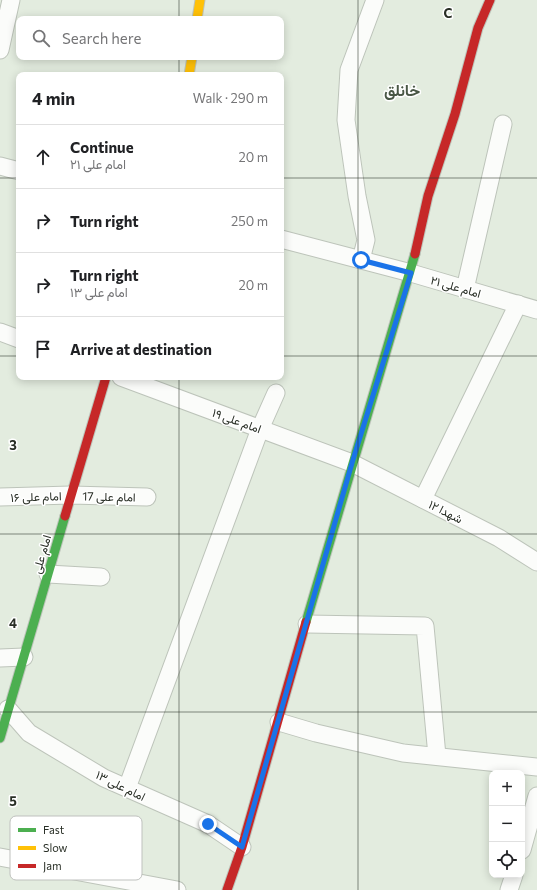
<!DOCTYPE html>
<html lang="en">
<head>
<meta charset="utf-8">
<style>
  :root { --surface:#fff; --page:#f6f6f6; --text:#202124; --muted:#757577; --line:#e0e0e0 }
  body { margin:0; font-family:Commissioner,Vazirmatn,sans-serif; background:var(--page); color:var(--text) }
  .controls { position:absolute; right:12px; bottom:12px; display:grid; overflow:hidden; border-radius:8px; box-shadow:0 2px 10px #0003 }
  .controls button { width:36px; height:36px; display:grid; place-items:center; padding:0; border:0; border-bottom:1px solid var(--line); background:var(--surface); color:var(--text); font:20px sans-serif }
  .stop { position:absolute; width:12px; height:12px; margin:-9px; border:3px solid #1a73e8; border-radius:50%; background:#fff }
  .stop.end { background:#1a73e8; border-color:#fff; box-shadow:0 1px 4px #0008 }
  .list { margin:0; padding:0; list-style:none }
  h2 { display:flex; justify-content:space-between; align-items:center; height:52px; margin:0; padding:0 16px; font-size:17px }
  h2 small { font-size:13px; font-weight:400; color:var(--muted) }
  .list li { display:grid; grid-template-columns:26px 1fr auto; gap:12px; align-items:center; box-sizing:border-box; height:64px; padding:0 16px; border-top:1px solid var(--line) }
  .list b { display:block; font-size:15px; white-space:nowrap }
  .list p { margin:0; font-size:13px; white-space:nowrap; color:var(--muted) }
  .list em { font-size:13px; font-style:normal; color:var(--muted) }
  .icon { flex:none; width:22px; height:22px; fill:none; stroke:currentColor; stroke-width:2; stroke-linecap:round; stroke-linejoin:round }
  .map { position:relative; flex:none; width:537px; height:890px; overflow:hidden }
  .search { position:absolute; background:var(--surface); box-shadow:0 2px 10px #0003; left:16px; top:16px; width:268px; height:44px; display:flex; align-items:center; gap:10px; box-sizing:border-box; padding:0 14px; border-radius:8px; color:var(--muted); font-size:15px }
  .panel { position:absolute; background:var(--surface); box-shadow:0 2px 10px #0003; left:16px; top:72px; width:268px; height:308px; border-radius:8px }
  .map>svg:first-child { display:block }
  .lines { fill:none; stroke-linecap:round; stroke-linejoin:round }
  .street-casing { stroke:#bdc4ba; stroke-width:19 }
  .fast-casing { stroke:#bdc4ba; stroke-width:11 }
  .slow-casing { stroke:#bdc4ba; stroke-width:11 }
  .jam-casing { stroke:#bdc4ba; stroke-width:11 }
  .street { stroke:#fbfcfa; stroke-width:17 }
  .fast { stroke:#4caf50; stroke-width:9 }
  .slow { stroke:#ffc107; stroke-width:9 }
  .jam { stroke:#c62828; stroke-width:9 }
  .route { stroke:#1a73e8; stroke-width:5 }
  .grid { fill:none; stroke:#292f26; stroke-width:1; stroke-opacity:0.55 }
  .labels { text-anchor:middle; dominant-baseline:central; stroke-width:3; stroke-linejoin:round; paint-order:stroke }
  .street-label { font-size:12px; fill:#292f26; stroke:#fff }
  .district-label { font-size:16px; font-weight:bold; fill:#495745; stroke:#fff }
  .key { fill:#fff; stroke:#bfc1be; stroke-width:1 }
  .key-label { font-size:11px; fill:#292f26 }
  .grid-label { font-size:13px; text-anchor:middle; font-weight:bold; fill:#292f26; stroke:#fff; stroke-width:3; stroke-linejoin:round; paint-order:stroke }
</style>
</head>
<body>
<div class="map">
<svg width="537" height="890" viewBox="0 0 537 890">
  <rect width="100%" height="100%" fill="#e3ecdf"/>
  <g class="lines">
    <g class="street-casing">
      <g id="street">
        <path d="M0,50L11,0"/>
        <path d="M0,166L19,171"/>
        <path d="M281,239L411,273L537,310"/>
        <path d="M361,260L366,240L357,196L346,120L349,70L375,0"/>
        <path d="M465,289L503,124"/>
        <path d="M0,332L19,339"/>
        <path d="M121,377L352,463L499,538L537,562"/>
        <path d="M0,497L71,495L147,497"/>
        <path d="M423,499L518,304"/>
        <path d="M48,574L101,577"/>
        <path d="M307,624L425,626L437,756"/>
        <path d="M0,658L24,657"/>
        <path d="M8,709L29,733L104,778L208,824L242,847"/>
        <path d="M279,722L316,733L403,753L537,767"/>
        <path d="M127,788L260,429L276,393"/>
        <path d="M522,850L537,796"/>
        <path d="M0,857L177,890"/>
        <path d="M509,890L514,875"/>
      </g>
    </g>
    <g class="fast-casing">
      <g id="fast">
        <path d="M306,622L415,254"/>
        <path d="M0,738L65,516"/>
      </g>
    </g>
    <g class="slow-casing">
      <g id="slow">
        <path d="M197,19L200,0"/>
        <path d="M189,75L192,57"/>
      </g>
    </g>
    <g class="jam-casing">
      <g id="jam">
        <path d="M415,254L428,196L455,114L478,28L490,0"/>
        <path d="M65,516L106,377"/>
        <path d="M227,890L242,847L306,622"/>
      </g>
    </g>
    <use href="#street" class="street"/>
    <use href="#fast" class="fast"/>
    <use href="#slow" class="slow"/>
    <use href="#jam" class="jam"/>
  </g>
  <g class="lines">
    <path class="route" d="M208,824L242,847L352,463L411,273L361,260"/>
  </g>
  <path class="grid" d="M179,0V19M358,0V890M179,57V75M0,178H19M281,178H537M0,356H19M281,356H537M179,377V890M0,534H537M0,712H537"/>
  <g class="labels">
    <g class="street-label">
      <text transform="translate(456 286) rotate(16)">امام علی ۲۱</text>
      <text transform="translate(237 420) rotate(20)">امام علی ۱۹</text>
      <text transform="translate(36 496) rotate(-2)">امام علی ۱۶</text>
      <text transform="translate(109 496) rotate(1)">امام علی 17</text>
      <text transform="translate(446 511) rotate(27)">شهدا ۱۲</text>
      <text transform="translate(41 554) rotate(-74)">امام علی</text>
      <text transform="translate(121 785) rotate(26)">امام علی ۱۳</text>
    </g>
    <g class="district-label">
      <text x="402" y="89">خانلق</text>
    </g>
  </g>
  <rect x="10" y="816" width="132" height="64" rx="6" class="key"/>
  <rect x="18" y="828" width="18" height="4" fill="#4caf50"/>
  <rect x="18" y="846" width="18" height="4" fill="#ffc107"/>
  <rect x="18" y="864" width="18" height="4" fill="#c62828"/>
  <g class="key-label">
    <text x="43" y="834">Fast</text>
    <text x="43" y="852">Slow</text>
    <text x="43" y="870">Jam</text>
  </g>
  <g class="grid-label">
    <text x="448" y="18">C</text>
    <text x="13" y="450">3</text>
    <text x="13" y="628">4</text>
    <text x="13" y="806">5</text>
  </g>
</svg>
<div class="controls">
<button>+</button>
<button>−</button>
<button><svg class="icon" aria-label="locate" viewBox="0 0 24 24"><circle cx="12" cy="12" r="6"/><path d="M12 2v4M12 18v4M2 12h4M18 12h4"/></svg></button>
</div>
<div class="stop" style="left:361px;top:260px"></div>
<div class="stop end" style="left:208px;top:824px"></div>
<div class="search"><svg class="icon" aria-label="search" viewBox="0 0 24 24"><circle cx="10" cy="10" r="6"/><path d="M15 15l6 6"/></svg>Search here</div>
<section class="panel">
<h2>4 min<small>Walk · 290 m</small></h2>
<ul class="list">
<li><svg class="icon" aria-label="ahead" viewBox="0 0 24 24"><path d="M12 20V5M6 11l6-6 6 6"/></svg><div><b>Continue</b><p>امام علی ۲۱</p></div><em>20 m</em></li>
<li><svg class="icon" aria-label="right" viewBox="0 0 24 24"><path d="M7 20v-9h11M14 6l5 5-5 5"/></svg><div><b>Turn right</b></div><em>250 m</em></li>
<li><svg class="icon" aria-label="right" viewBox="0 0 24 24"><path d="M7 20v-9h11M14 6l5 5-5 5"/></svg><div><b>Turn right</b><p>امام علی ۱۳</p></div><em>20 m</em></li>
<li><svg class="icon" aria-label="arrive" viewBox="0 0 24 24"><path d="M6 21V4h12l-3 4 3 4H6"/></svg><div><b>Arrive at destination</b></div></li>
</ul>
</section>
</div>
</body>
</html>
